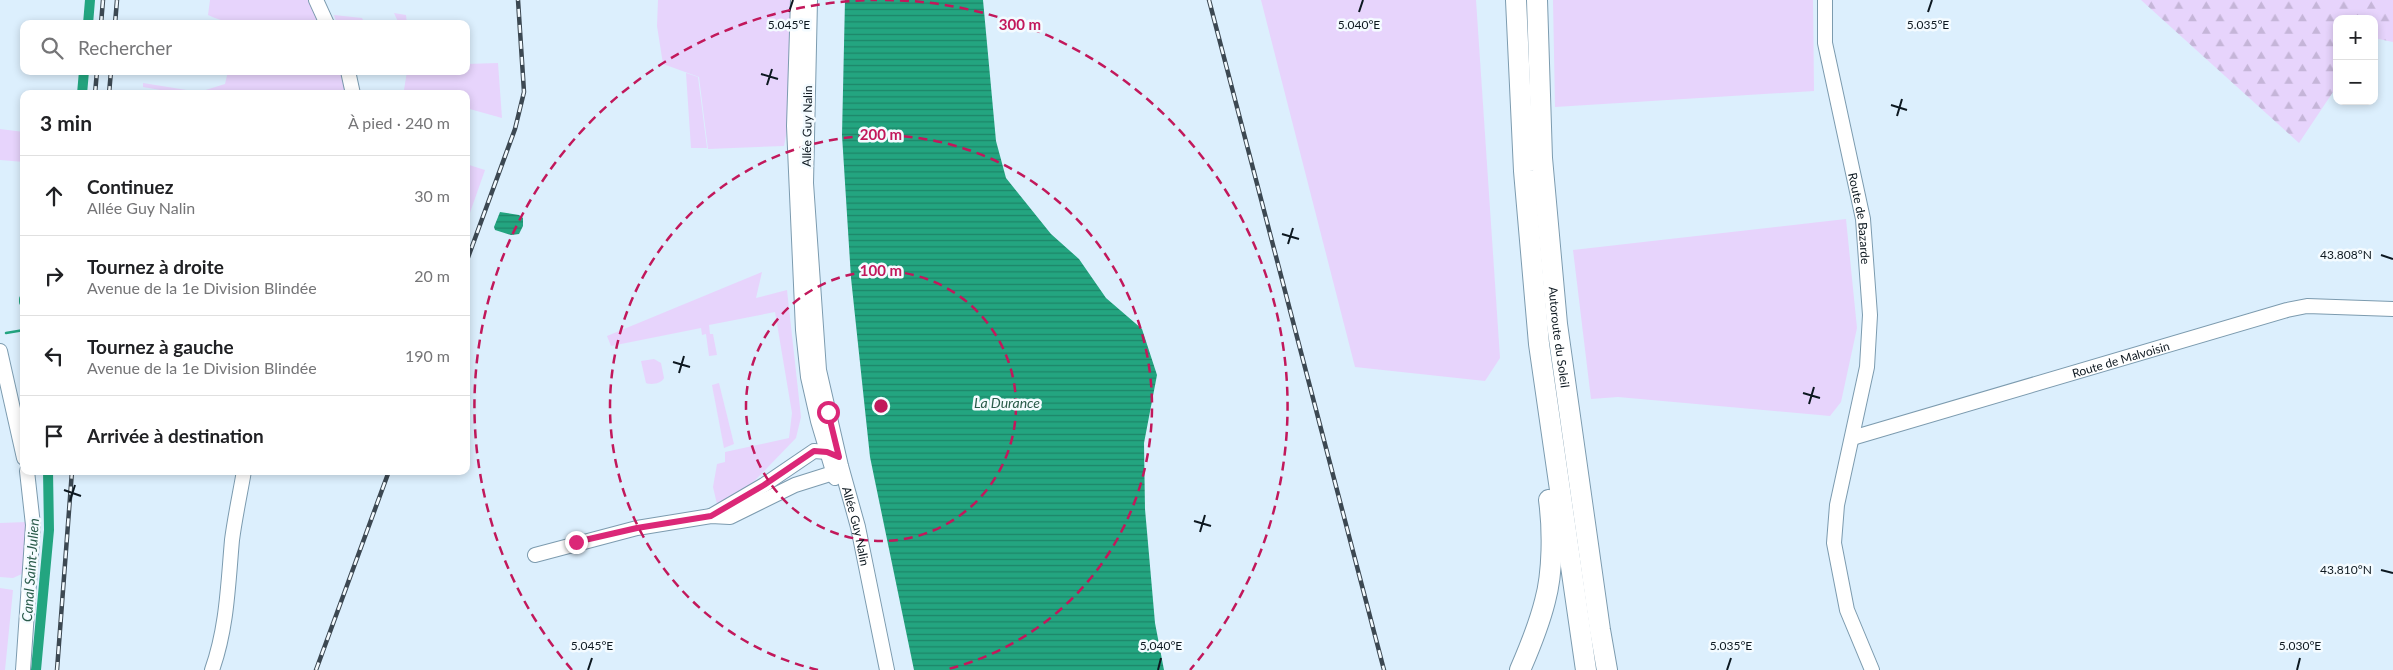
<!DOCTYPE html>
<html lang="fr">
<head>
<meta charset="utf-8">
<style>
  :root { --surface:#fff; --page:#f6f6f6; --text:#202124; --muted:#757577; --line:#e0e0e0 }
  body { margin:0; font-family:Lato,sans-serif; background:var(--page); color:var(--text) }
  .controls { position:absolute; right:15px; top:15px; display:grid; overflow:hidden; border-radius:10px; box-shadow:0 2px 8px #0003 }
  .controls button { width:45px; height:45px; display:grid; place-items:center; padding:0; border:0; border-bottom:1px solid var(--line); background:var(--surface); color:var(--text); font:25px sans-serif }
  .stop { position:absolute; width:15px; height:15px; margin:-11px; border:4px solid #db2777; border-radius:50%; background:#fff }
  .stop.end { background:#db2777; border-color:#fff; box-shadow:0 1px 5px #0008 }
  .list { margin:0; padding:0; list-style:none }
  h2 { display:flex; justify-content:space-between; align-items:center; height:65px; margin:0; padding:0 20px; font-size:21px }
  h2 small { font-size:16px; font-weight:400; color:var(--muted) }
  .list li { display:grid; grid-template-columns:32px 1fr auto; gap:15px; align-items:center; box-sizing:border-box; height:80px; padding:0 20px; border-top:1px solid var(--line) }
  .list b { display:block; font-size:19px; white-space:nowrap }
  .list p { margin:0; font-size:16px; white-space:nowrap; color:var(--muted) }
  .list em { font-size:16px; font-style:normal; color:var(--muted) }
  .icon { flex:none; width:28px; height:28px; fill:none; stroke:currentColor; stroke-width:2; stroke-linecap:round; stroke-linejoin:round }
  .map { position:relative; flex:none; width:2393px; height:670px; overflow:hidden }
  .search { position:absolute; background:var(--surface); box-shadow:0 2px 8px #0003; left:20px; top:20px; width:450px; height:55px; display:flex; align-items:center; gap:12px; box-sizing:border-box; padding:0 18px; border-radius:10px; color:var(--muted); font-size:19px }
  .panel { position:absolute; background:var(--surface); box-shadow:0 2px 8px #0003; left:20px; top:90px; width:450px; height:385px; border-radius:10px }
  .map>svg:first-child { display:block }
  .grass { fill:#e7d4fc }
  .forest { fill:url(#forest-firs) }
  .water { fill:url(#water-rules) }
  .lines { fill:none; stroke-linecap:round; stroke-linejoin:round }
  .stream { stroke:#23a580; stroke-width:2.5 }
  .canal { stroke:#23a580; stroke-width:10 }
  .minor-casing { stroke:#7c9baf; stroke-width:16 }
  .highway-casing { stroke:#7c9baf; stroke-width:22 }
  .minor { stroke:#fff; stroke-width:14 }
  .highway { stroke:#fff; stroke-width:20 }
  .rail-casing { stroke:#3c4852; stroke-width:4.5 }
  .rail { stroke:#f4fbff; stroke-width:2.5; stroke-dasharray:8; stroke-linecap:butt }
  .route { stroke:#db2777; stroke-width:6 }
  .ticks { fill:none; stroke:#0d1820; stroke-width:2 }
  .ring { fill:none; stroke:#c2185b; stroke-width:2.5; stroke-dasharray:9 6 }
  .labels { text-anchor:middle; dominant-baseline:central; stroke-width:5; stroke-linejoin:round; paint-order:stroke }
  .street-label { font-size:12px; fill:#0d1820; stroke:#f4fbff }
  .water-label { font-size:14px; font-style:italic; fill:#2a5b4a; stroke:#f4fbff }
  .ticks-label { font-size:12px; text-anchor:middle; fill:#0d1820; stroke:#f4fbff; stroke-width:5; stroke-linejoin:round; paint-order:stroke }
  .centre { fill:#c2185b; stroke:#f4fbff; stroke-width:2.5 }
  .ring-label { font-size:15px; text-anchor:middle; font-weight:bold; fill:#c2185b; stroke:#f4fbff; stroke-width:5; stroke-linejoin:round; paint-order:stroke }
</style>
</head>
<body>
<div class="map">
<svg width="2393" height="670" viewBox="0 0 2393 670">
  <defs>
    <pattern id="forest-firs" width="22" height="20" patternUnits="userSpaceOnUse" patternTransform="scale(1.25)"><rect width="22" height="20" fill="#e7d4fc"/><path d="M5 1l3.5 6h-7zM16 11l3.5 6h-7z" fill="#c5b5d8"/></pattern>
    <pattern id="water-rules" width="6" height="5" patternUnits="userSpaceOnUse" patternTransform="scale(1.25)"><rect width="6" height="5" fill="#23a580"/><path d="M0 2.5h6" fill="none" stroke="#1d8568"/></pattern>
  </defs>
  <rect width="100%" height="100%" fill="#dceffd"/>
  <g class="grass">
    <path d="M210,0H308L320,24C287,24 237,30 208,15Z"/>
    <path d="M658,0H795L788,125L784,146L708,149L699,77L663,64L657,26Z"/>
    <path d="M1261,0H1476L1500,358L1485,381L1355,367Z"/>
    <path d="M1553,0H1813L1814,91L1555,107Z"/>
    <path d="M394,13L406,15L407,24H399Z"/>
    <path d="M334,15L362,18L365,24H337Z"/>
    <path d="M498,63L502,118L466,108V94H410L404,90L407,71H466V64Z"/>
    <path d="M228,71H341L346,94H183L143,87V83L199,92L225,84Z"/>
    <path d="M686,73L698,77L707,148H691Z"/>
    <path d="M0,129L24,132V162L0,160Z"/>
    <path d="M466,164L485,170L466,224Z"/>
    <path d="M1846,219L1857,328L1841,402L1830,416L1618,397L1591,399L1573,250Z"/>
    <path d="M762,272L756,298L787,290L801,417L796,438L738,498L717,504L713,487L717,464L725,462V452L789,438L792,413L775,312L709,325L710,334H713L717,355L709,356L706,334L702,335L701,328L611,346L607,336Z"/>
    <path d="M654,359L661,363L664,378C661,384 651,385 646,383L641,361Z"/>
    <path d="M719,383L734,444L724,448L712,385Z"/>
    <path d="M27,522L24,573L13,578L0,577V523Z"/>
    <path d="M0,588L13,590L5,670H0Z"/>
  </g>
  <path class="forest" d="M2141,0H2393V42L2374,38V19H2337V86L2299,143Z"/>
  <g class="water">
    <path d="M845,0H983L996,141L1006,178L1051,234L1079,259L1106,298L1142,329L1157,375L1144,443L1145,509L1155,623L1164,670H914L870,457L851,278L842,135Z"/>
    <path d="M500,212L519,215L523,218V226L519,234L511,235L495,230L494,227Z"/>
  </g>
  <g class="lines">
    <path class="stream" d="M6,333L24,330"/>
    <g class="canal">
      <path d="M88,24L90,0"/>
      <path d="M82,94L84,71"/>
      <path d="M24,299V302"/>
      <path d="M36,670L49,530L48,471"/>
    </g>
    <g class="minor-casing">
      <g id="minor">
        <path d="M316,0L327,24"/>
        <path d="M798,0L794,126L803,330L808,377L818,421L835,478"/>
        <path id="s1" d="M810,0L806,183L819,370L841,466L858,527L887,670"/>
        <path id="s2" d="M1825,0V43L1863,219L1870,315L1867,367L1837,505L1834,543L1847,610L1872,670"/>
        <path d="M348,71L353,94"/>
        <path d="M0,351L24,458"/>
        <path id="s3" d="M1852,438L2287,310L2307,306L2393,309"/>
        <path d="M711,516L764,485L814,451L827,452L833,454"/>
        <path d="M535,555L637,528L711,516L730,517L795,485L833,473L840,466"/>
        <path d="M23,670L33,525L27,471"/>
        <path d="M212,670C227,628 228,585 232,540C235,517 240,494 244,471"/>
      </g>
    </g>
    <g class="highway-casing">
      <g id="highway">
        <path d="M1516,0L1524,171L1539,344L1586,670"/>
        <path id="s4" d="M1537,0L1542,158L1557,324L1600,630L1607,670"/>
        <path d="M1520,670C1530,647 1539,625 1545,601C1553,572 1553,529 1549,500"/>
      </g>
    </g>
    <use href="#minor" class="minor"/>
    <use href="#highway" class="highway"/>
    <g class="rail-casing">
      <g id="rail">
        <path d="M1209,0L1384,670"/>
        <path d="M101,24L103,0"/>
        <path d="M115,24L117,0"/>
        <path d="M95,94L97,71"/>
        <path d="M109,94L111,71"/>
        <path d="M466,263L515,129L524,92L518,0"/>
        <path d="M57,670L72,471"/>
        <path d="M316,670L389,471"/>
      </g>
    </g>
    <use href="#rail" class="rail"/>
  </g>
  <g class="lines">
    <path class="route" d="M576,542L637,528L711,516L764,485L814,451L827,452L839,457L828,412"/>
  </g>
  <path class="ticks" d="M789,12L793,0M1359,12L1363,0M1928,12L1932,0M761,74L778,79M767,85L772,69M1891,105L1907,110M1897,116L1902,99M1282,234L1299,239M1288,244L1293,228M2381,255L2393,259M673,362L690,367M679,373L684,356M1803,393L1820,398M1809,404L1814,387M64,490L81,496M70,501L75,485M1194,521L1211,526M1200,532L1205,515M2381,570L2393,573M588,670L592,658M1158,670L1161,658M1727,670L1731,658M2297,670L2300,658"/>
  <g class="ring">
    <circle cx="881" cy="406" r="135"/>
    <path d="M818 670A271 271 0 1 1 944 670"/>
    <path d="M572 670A406 406 0 0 1 877 0M885 0A406 406 0 0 1 1190 670"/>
  </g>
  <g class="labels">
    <g class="street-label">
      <text transform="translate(807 126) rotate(-89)">Allée Guy Nalin</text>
      <text stroke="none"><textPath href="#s2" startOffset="222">Route de Bazarde</textPath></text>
      <text stroke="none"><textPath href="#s4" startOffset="338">Autoroute du Soleil</textPath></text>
      <text stroke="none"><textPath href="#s3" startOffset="280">Route de Malvoisin</textPath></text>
      <text stroke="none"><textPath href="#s1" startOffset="531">Allée Guy Nalin</textPath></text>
    </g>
    <g class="water-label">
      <text x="1007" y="402">La Durance</text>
      <text transform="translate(30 570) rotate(-86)">Canal Saint-Julien</text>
    </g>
  </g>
  <g class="ticks-label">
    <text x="789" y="29">5.045°E</text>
    <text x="1359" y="29">5.040°E</text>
    <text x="1928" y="29">5.035°E</text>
    <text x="2346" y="259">43.808°N</text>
    <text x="2346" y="574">43.810°N</text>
    <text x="592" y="650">5.045°E</text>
    <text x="1161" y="650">5.040°E</text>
    <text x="1731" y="650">5.035°E</text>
    <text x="2300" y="650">5.030°E</text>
  </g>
  <circle cx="881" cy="406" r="8" class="centre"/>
  <g class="ring-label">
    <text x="1020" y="30">300 m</text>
    <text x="881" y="140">200 m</text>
    <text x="881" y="276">100 m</text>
  </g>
</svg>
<div class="controls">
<button>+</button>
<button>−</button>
</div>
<div class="stop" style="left:828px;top:412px"></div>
<div class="stop end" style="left:576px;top:542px"></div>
<div class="search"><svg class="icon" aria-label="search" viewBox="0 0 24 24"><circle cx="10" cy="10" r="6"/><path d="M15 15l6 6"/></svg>Rechercher</div>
<section class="panel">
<h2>3 min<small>À pied · 240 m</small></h2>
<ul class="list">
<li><svg class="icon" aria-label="ahead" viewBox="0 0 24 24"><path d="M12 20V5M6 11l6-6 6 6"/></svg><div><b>Continuez</b><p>Allée Guy Nalin</p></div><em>30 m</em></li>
<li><svg class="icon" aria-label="right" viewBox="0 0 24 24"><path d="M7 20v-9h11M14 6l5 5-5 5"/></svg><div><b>Tournez à droite</b><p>Avenue de la 1e Division Blindée</p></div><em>20 m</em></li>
<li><svg class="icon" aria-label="left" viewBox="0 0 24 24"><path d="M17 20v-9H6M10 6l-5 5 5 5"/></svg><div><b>Tournez à gauche</b><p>Avenue de la 1e Division Blindée</p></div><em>190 m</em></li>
<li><svg class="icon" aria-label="arrive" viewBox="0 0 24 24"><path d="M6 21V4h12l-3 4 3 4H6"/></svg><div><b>Arrivée à destination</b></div></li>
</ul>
</section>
</div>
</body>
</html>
